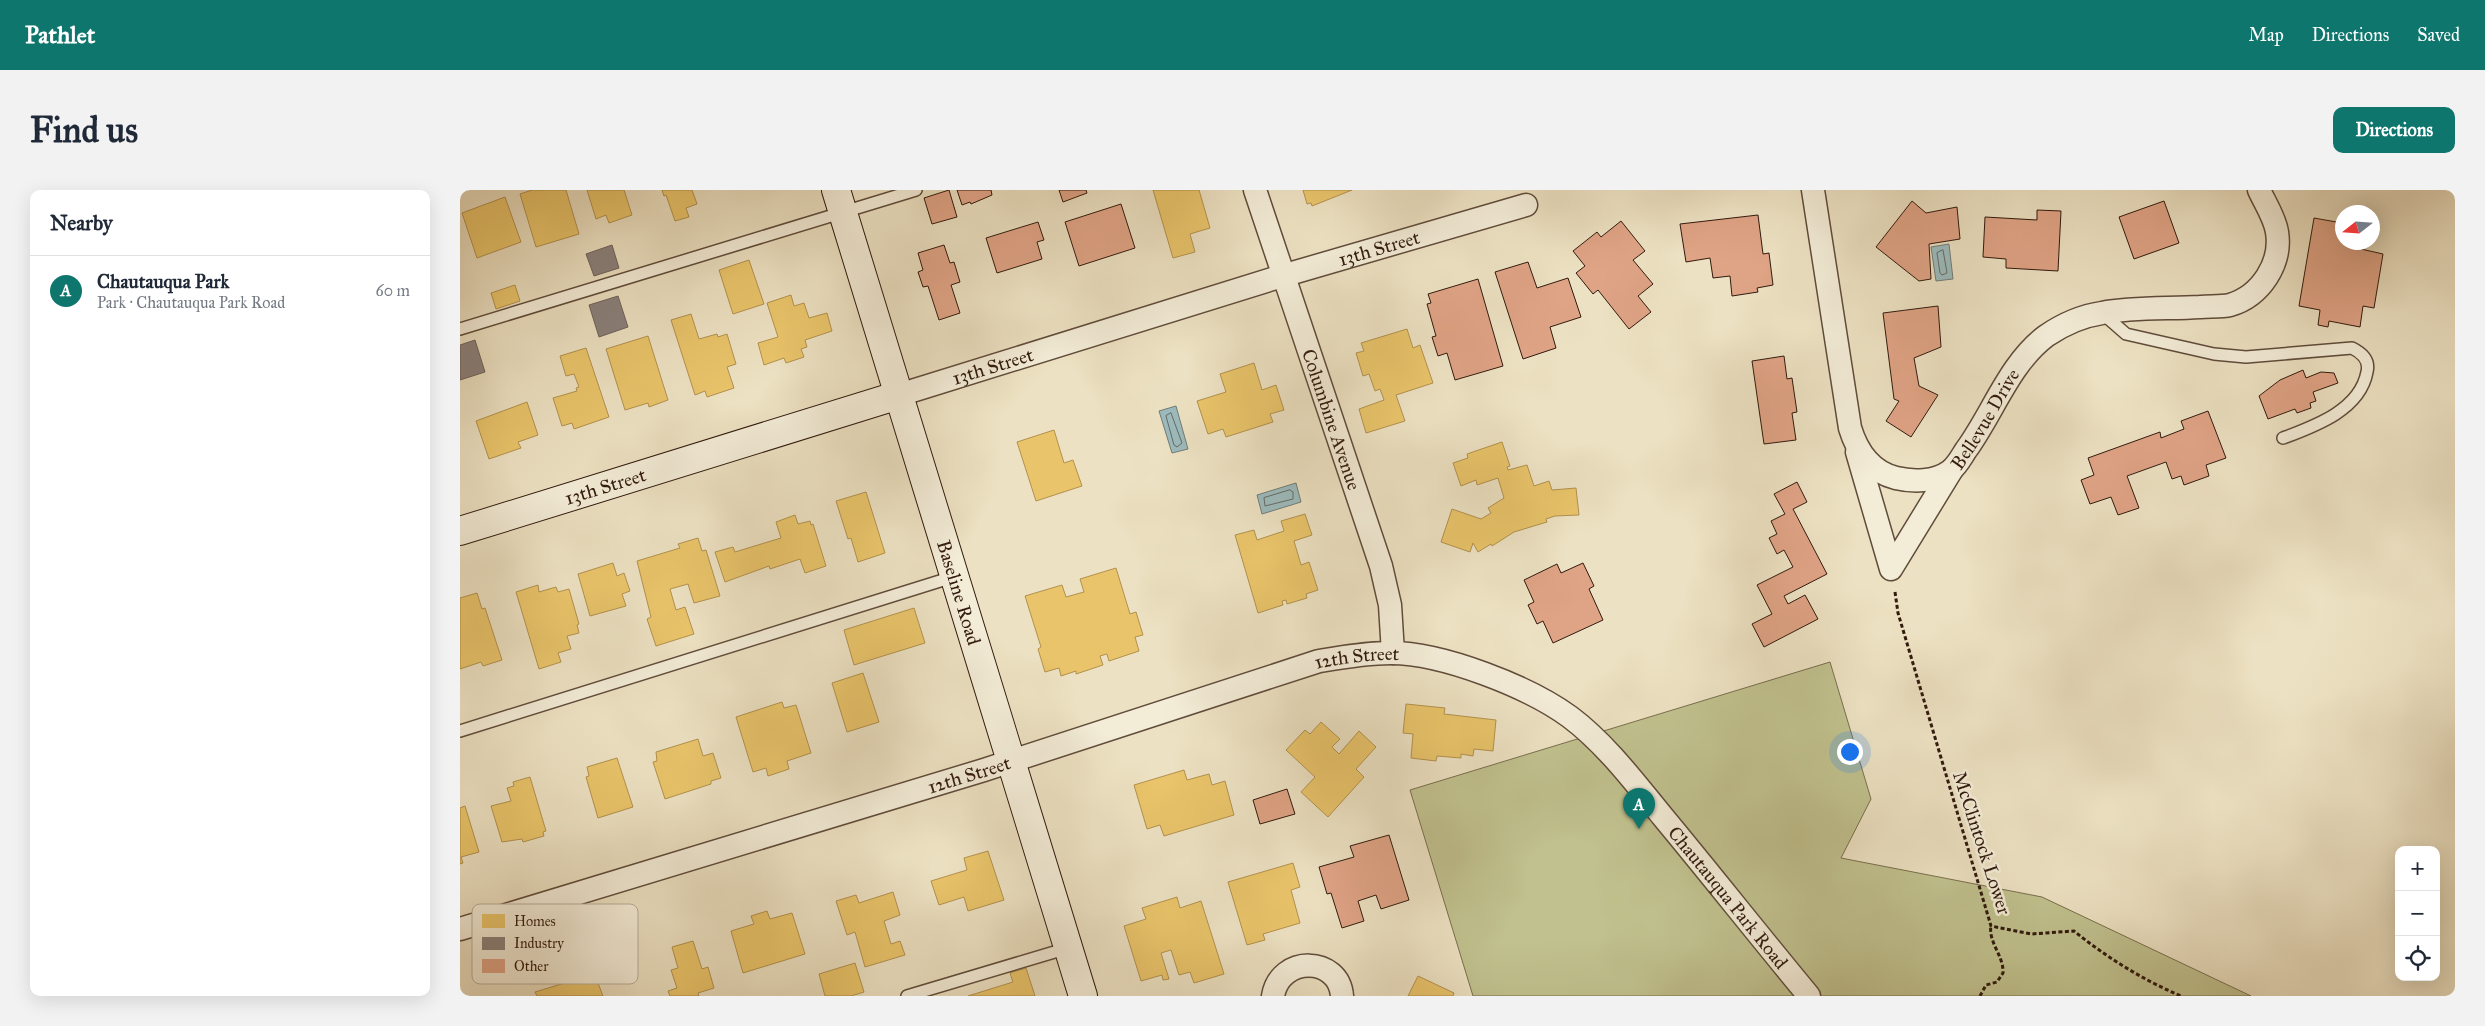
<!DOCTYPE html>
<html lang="en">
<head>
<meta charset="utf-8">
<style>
  :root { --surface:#fff; --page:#f2f2f3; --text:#1f2937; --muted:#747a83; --line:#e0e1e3; --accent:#0f766e }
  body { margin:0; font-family:"IM FELL Great Primer",serif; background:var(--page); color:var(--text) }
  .controls { position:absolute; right:15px; bottom:15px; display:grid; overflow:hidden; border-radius:10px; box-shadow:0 5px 20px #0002 }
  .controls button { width:45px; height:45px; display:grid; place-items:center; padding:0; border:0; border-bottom:1px solid var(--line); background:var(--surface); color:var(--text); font:25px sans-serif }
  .compass { position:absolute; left:1875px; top:15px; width:45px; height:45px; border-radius:50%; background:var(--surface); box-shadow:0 5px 20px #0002; rotate:253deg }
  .you { position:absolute; left:1389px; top:561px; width:18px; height:18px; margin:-12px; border:4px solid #fff; border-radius:50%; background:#1a73e8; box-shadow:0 0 0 8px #1a73e833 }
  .badge { display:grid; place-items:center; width:32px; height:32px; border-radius:50%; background:var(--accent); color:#fff; font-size:16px; font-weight:700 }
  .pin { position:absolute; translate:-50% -41px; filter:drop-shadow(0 1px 2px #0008) }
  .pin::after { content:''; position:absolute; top:26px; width:18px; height:15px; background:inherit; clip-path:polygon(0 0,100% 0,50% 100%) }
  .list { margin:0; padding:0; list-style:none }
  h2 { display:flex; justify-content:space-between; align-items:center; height:65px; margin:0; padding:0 20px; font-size:21px }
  h2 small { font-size:16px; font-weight:400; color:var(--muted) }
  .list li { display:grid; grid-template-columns:32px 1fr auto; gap:15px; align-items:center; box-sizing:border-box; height:70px; padding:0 20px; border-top:1px solid var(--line) }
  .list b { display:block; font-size:19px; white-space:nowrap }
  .list p { margin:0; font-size:16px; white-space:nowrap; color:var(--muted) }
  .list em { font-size:16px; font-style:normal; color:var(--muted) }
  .icon { flex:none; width:28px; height:28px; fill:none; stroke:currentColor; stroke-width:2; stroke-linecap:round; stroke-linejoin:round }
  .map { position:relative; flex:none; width:1995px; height:806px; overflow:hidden; border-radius:10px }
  header { display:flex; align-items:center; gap:30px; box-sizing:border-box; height:70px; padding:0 25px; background:var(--accent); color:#fff }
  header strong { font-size:24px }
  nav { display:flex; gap:28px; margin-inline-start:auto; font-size:18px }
  .intro { display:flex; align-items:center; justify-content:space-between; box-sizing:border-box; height:120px; padding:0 30px }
  h1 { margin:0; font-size:35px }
  .button { padding:12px 22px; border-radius:10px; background:var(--accent); color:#fff; font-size:18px; font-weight:700 }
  main { display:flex; gap:30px; padding:0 30px }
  aside { flex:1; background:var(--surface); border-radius:10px; box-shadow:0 5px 20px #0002 }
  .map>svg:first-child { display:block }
  .green { fill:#c0c18e; stroke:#786e4e }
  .water { fill:#9cbbbd; stroke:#717b77 }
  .homes { fill:#e9c46a; stroke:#b2914e }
  .industry { fill:#8a817c; stroke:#6f625b }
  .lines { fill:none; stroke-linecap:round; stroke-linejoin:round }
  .shore { stroke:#666a66; stroke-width:1 }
  .building { fill:#dfa385; stroke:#311a0e }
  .lane-casing { stroke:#604c3b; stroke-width:14 }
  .street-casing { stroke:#604c3b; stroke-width:25 }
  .secondary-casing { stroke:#311a0e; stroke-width:30 }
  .path { stroke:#311a0e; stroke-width:3; stroke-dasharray:4 2.5; stroke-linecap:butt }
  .lane { stroke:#f3ecd7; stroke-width:11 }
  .street { stroke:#f3ecd7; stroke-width:22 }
  .secondary { stroke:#f3ecd7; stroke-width:28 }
  .labels { text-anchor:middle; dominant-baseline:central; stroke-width:5; stroke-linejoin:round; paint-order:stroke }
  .street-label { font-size:19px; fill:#311a0e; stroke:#f3ecd7 }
  .key { fill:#f3ecd7; stroke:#b9ad9b; stroke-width:1 }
  .key-label { font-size:14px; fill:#311a0e }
</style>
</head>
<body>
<header>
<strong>Pathlet</strong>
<nav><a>Map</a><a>Directions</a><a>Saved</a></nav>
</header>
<div class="intro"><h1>Find us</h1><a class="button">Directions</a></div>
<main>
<aside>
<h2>Nearby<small></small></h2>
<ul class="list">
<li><span class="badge">A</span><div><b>Chautauqua Park</b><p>Park · Chautauqua Park Road</p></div><em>60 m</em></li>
</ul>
</aside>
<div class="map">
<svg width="1995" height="806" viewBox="0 0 1995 806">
  <rect width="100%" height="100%" fill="#ece1c2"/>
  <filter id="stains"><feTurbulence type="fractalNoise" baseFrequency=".004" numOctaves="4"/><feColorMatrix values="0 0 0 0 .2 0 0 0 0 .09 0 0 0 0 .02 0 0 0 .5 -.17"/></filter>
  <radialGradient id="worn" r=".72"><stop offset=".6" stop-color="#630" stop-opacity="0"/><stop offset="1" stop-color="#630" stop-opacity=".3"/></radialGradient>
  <path class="green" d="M1370,472L1411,609L1381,668L1582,707L1791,806H1013L950,600Z"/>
  <g class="water">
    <path d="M1489,54L1493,89L1476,91L1471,57Z"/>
    <path d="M716,216L728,259L712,263L699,221Z"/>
    <path d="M836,293L841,312L802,324L797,305Z"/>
  </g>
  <g class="homes">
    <path d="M72,0H106L119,44L76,57L60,4Z"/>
    <path d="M127,0H164L172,25L149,33L146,25L136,29Z"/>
    <path d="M202,0H232L237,14L226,18L229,27L215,31L206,5L204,6Z"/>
    <path d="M693,0H739L750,38L730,44L735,62L713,68Z"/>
    <path d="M843,0H892L852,16L851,13L847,14Z"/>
    <path d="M45,7L61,52L17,68L2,23Z"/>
    <path d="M289,70L304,114L273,124L259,80Z"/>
    <path d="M55,95L60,111L36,119L31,103Z"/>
    <path d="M331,105L334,116L344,113L349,128L367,123L372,141L345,150L347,157L341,159L344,167L326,173L324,168L304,175L298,153L318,147L307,113Z"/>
    <path d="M231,124L239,149L257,144L258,147L267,144L276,174L267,177L274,198L247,207L245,201L235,205L211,130Z"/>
    <path d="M947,139L953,158L960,155L973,193L936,205L945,231L906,243L899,219L924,210L920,199L915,201L909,184L903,186L896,163L904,161L901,153Z"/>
    <path d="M188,146L208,210L189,217L188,213L165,220L146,159Z"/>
    <path d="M126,158L149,227L114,239L112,233L102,236L93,208L117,201L116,198L119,197L114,184L106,186L100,166Z"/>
    <path d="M794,173L802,200L816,195L824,220L810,224L813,232L766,247L763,239L748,244L737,211L766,202L760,184Z"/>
    <path d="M67,212L78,245L58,252L61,258L29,269L16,231Z"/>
    <path d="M594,240L604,273L613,270L622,296L576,311L557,252Z"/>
    <path d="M1042,252L1050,276L1047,277L1048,280L1067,275L1074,296L1089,291L1092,300L1116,298L1119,325L1095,326L1086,329L1087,332L1054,342L1032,356L1031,354L1018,362L1013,353L1010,362L981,352L992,319L1021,329L1031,323L1028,318L1044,308L1038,288L1017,295L1016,290L1001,296L993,273L1008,268L1007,264Z"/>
    <path d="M406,302L425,363L398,372L391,348L388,349L376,311Z"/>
    <path d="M845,324L852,345L834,351L841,375L849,372L858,400L846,404L847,408L827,414L826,410L822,411L823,415L798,423L775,345L794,340L797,350L824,341L821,331Z"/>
    <path d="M335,325L338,334L350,331L351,335L353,334L366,376L345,383L340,369L310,379L309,376L265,392L255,362L273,357L275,362L321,348L316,332Z"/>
    <path d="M238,348L242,361L246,360L260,406L234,413L228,394L210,399L216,420L225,417L234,444L196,456L187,429L191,427L177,371L220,358L218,354Z"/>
    <path d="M153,373L157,386L164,383L170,401L162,404L166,416L130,426L118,384Z"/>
    <path d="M656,378L670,424L676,422L683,445L675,447L679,461L649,471L647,464L640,466L643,475L616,484V481L601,486L599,478L585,482L578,459L581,457L565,406L602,395L606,407L624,402L620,389Z"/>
    <path d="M78,395L79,402L96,397L98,402L109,399L119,434L117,435L119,443L107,446L111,459L98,463L101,472L79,479L56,402Z"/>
    <path d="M17,403L22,419L25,418L42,470L23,476L21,472L0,479V408Z"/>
    <path d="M454,418L465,453L394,475L384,440Z"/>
    <path d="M403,483L419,532L387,542L372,493Z"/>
    <path d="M322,512L324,518L336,515L351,563L327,571L329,579L308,586L306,578L293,582L276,527Z"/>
    <path d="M946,514L985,518L984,524L1036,530L1033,561L1014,559L1013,566L1001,564V568L977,566L976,571L951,568L953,544L943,543Z"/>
    <path d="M861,532L880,549L872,557L879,564L899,541L916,557L896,579L904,587L868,627L841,602L855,587L826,560L845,540L850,544Z"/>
    <path d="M238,549L243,566L253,563L261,588L251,591V594L205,609L193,572L197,571L196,562Z"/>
    <path d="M157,568L173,617L138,628L126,587L129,586L127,577Z"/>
    <path d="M724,580L727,590L749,584L752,595L765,591L774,625L704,646L700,635L687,639L674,595Z"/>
    <path d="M70,587L86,641L83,642L84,646L63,652L62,649L42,652L31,616L51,611L47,598L54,596L53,592Z"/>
    <path d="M5,616L19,662L1,667L3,673L0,674V618Z"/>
    <path d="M528,661L544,710L508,721L504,707L479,715L471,691L507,680L504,668Z"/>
    <path d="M833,673L840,697L831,700L840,733L803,744L805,750L787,755L768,692Z"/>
    <path d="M433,702L440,725L424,731L431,754L440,751L445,765L405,777L395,742L387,745L376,711L396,705L399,713Z"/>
    <path d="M717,707L720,718L741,711L764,784L734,793L730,782L719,785L711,760L701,763L709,789L703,790L702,785L681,791L664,736L686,729L682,718Z"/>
    <path d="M307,721L310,729L332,723L345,764L283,783L271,741L294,734L291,726Z"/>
    <path d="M233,751L242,779L248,777L254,798L238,803L239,806H210L208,801L217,798L211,780L218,778L212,757Z"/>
    <path d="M395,773L404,802L391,806H365L359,784Z"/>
    <path d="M566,778L575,806H508L553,792L550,783Z"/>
    <path d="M133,780L143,806H77L75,802L121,788L125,781Z"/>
    <path d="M958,786L994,803L993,806H948Z"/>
  </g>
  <g class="industry">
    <path d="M152,55L159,78L134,86L126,64Z"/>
    <path d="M158,106L168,137L139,147L129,115Z"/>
    <path d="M15,150L25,182L0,190V155Z"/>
  </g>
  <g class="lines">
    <g class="shore">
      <path d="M1483,60L1487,83L1482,85L1480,83L1477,63Z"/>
      <path d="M711,223L722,253L717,257L714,255L706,226Z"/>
      <path d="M830,300L833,302V309L805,316L804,308Z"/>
    </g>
  </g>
  <g class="building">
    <path d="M489,0L497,27L472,34L464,8Z"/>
    <path d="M497,0H531L532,5L511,14L510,12L502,15Z"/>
    <path d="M599,0H626L627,3L603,12Z"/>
    <path d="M1452,11L1466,23L1497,17L1500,49L1469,54L1471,89L1459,91L1416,57Z"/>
    <path d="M1704,11L1719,53L1674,69L1659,27Z"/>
    <path d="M661,14L675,58L619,76L605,32Z"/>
    <path d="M1577,20L1601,21L1598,81L1546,78V69L1523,67L1525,27L1577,30Z"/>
    <path d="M1298,25L1303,64L1309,63L1313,95L1297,98L1298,102L1272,106L1270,86L1253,88L1250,68L1226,72L1220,34Z"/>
    <path d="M1854,28L1882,33V52H1903L1901,59L1923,64L1914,118L1903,116L1900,137L1869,131L1868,137L1858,135L1860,120L1839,116Z"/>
    <path d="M1161,31L1185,61L1173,70L1193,94L1178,106L1191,122L1169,139L1138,100L1133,104L1116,83L1125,76L1113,61L1137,42L1141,47Z"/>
    <path d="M578,32L584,50L577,52L582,69L537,83L526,48Z"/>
    <path d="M484,55L490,73L494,72L500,92L491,95L500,123L479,130L468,96L463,97L458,82L463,80L458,63Z"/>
    <path d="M1068,72L1077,98L1108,88L1121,127L1090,137L1096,158L1063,169L1035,82Z"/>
    <path d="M1018,89L1043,176L995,190L987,163L978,166L972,147L976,146L967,114L971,113L968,104Z"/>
    <path d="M1478,116L1481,157L1454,168L1459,196L1478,205L1451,247L1426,231L1439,211L1434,209L1423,123Z"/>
    <path d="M1324,166L1327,189L1332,188L1337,222L1332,223L1336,250L1304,254L1292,171Z"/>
    <path d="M1843,180L1846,188L1861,182L1874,183L1878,193L1853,202L1856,211L1850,213L1851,218L1837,223L1835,219L1808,229L1799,206L1820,190Z"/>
    <path d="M1748,221L1766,268L1746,275L1749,286L1724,295L1721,286L1712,289L1706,272L1667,286L1679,318L1658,325L1651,307L1630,314L1621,290L1634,285L1628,268L1700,242L1701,248L1724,239L1721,231Z"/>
    <path d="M1337,292L1347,312L1333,319L1367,384L1324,406L1328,414L1345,405L1358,429L1304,457L1292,434L1312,424L1297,395L1333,377L1324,360L1317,364L1309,348L1317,344L1311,331L1325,324L1314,304Z"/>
    <path d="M1123,373L1134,396L1129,399L1143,430L1093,453L1083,431L1077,434L1068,415L1074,412L1064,390L1097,374L1101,383Z"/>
    <path d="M827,599L835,624L800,634L793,610Z"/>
    <path d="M929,645L949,710L921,719L916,705L898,711L904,731L882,738L871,703L867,704L859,677L894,667L890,656Z"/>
  </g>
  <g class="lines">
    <g class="lane-casing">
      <g id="lane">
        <path d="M1642,123L1666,144L1754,164L1786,167L1892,158C1902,163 1910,170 1907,182C1900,220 1855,236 1823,248"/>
        <path d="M0,139L456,0"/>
        <path d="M0,541L496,386"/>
        <path d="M447,806L608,758"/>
      </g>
    </g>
    <g class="street-casing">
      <g id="street">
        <path id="s1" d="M795,0L921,376L930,415L933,463"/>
        <path id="s2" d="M1353,0L1390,238C1397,261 1411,282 1436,288C1453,292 1475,292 1490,281C1497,276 1502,266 1506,260C1533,223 1549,174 1586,146C1602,135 1622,126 1642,123C1673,117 1708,119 1740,117C1749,116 1761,117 1770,115C1801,106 1822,73 1817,42C1815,28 1805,13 1799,0"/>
        <path id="s3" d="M439,205L822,86L1066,15"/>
        <path d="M1397,262L1431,379L1491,281"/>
        <path id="s4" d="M0,739L524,580L859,471C883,467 906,463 931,463C983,463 1069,497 1110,527C1146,554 1175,593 1203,627C1252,686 1300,747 1349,806"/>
        <path d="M813,806C820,765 879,766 882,806"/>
      </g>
    </g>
    <g class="secondary-casing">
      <g id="secondary">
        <path id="s5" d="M376,0L623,806"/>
        <path id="s6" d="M0,341L439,205"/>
      </g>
    </g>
    <g class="path">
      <path d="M1435,402L1438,423L1531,736L1571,744L1614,741C1646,767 1683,790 1721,806"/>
      <path d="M1520,806L1526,795L1537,792L1543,783C1544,766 1528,752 1531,736"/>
    </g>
    <use href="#lane" class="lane"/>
    <use href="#street" class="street"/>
    <use href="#secondary" class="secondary"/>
  </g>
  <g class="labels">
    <g class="street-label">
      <text stroke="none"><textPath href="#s3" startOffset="502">13th Street</textPath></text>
      <text stroke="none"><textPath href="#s3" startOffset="98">13th Street</textPath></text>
      <text stroke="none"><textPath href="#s2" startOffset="431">Bellevue Drive</textPath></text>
      <text stroke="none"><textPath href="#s1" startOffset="242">Columbine Avenue</textPath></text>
      <text stroke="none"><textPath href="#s6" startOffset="152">13th Street</textPath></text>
      <text stroke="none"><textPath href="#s5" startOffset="421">Baseline Road</textPath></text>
      <text stroke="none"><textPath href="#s4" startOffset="938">12th Street</textPath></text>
      <text stroke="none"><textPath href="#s4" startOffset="532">12th Street</textPath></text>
      <text transform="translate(1522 653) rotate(72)">McClintock Lower</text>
      <text stroke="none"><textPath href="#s4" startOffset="1405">Chautauqua Park Road</textPath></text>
    </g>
  </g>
  <rect x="12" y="714" width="166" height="80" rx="8" class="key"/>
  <rect x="22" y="724" width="23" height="14" fill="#e9c46a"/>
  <rect x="22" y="747" width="23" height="13" fill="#8a817c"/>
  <rect x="22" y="769" width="23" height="14" fill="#dfa385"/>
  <g class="key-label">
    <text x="54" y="736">Homes</text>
    <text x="54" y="758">Industry</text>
    <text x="54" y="781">Other</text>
  </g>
  <rect width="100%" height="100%" filter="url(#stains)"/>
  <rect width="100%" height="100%" fill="url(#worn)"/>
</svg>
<div class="controls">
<button>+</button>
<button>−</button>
<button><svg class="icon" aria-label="locate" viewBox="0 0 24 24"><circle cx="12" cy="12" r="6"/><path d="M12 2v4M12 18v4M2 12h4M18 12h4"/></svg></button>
</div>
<svg class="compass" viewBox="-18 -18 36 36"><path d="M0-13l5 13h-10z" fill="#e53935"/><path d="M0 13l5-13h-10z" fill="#747a83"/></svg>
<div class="you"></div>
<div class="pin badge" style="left:1179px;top:639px">A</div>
</div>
</main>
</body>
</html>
